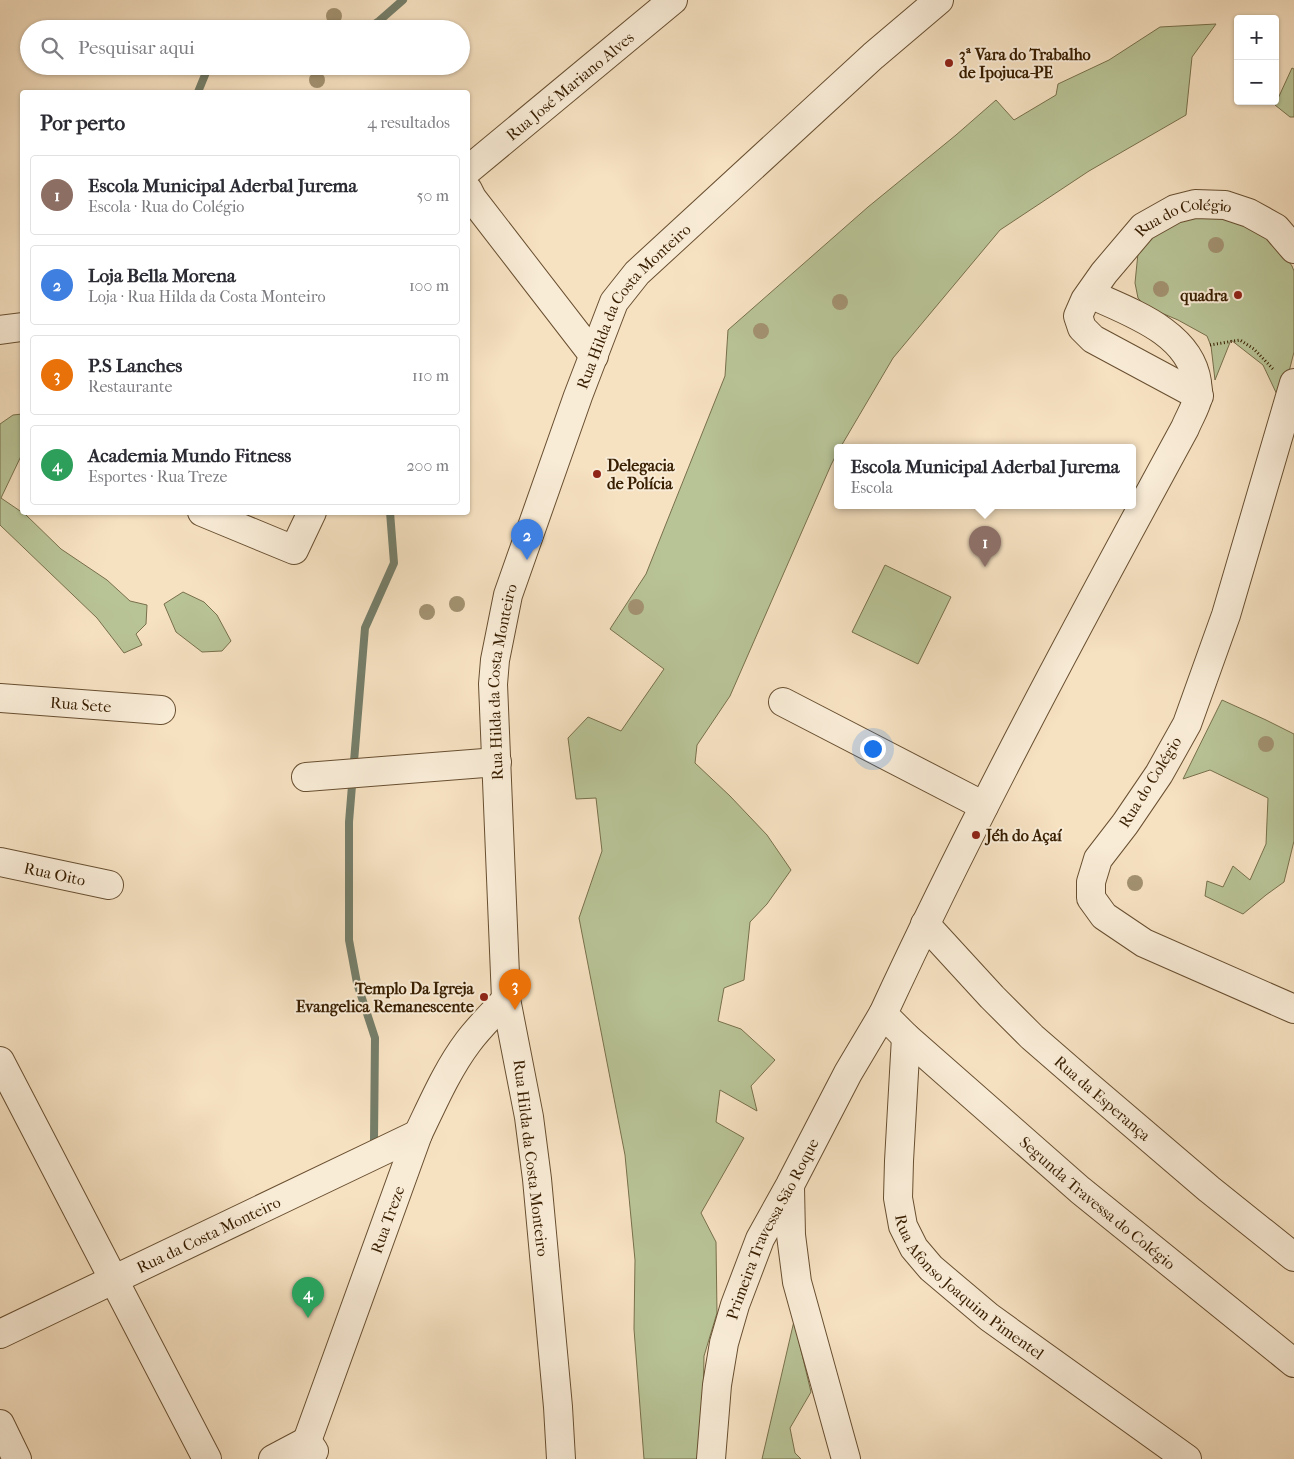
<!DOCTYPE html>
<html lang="pt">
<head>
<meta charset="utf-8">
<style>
  :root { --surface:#fff; --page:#f7f7f7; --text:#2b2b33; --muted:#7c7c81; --line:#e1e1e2; --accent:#d93025 }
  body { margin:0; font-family:"IM FELL French Canon",serif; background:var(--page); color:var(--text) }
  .controls { position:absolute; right:15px; top:15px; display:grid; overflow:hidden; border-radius:5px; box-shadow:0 1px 4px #0004 }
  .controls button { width:45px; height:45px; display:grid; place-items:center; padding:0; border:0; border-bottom:1px solid var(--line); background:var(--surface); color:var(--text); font:25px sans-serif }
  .you { position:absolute; left:872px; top:748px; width:18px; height:18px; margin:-12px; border:4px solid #fff; border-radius:50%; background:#1a73e8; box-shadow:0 0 0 8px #1a73e833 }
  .badge { display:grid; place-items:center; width:32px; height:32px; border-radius:50%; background:var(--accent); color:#fff; font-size:16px; font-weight:700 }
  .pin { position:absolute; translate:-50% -41px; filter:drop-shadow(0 1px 2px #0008) }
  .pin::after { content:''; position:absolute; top:26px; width:18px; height:15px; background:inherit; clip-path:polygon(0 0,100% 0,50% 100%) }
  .popup { position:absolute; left:834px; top:444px; width:302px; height:65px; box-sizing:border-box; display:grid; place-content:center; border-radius:5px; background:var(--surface); filter:drop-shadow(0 1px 4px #0005); font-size:16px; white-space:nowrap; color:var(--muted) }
  .popup b { font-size:19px; color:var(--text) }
  .popup::after { content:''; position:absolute; left:50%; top:100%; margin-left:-10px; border:10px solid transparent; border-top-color:var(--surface) }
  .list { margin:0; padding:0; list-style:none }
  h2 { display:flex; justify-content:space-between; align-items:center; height:65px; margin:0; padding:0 20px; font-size:21px }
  h2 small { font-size:16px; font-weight:400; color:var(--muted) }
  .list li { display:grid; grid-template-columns:32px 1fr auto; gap:15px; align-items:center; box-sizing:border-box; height:80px; margin:0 10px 10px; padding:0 10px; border:1px solid var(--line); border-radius:5px }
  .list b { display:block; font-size:19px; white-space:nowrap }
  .list p { margin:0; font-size:16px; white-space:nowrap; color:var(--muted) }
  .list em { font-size:16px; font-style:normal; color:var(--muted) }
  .icon { flex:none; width:28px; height:28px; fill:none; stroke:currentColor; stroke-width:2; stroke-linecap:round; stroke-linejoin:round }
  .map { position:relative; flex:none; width:1294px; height:1459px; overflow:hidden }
  .search { position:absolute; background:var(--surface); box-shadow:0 1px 4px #0004; left:20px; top:20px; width:450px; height:55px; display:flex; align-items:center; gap:12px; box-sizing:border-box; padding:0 18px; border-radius:28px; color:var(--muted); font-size:19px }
  .panel { position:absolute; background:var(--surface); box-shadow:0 1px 4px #0004; left:20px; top:90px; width:450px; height:425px; border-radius:5px }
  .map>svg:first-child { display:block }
  .green { fill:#b8c396; stroke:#78704b }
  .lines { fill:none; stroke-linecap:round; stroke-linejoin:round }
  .stream { stroke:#757e69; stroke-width:8 }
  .minor-casing { stroke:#684f30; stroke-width:30 }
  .path { stroke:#381e00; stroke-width:3; stroke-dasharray:1 2.5; stroke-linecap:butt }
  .minor { stroke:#f9ecd7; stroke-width:28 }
  .tree { fill:#a29170 }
  .poi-dot { fill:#8f2418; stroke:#f9ecd7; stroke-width:2 }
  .labels { text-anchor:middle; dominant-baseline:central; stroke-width:4; stroke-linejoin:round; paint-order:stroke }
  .poi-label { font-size:16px; font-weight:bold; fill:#381e00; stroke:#f9ecd7; text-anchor:start }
  .street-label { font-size:16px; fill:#381e00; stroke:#f9ecd7 }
</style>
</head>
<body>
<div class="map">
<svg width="1294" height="1459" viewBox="0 0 1294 1459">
  <rect width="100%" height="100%" fill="#f6e1c1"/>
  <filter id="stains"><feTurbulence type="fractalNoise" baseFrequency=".004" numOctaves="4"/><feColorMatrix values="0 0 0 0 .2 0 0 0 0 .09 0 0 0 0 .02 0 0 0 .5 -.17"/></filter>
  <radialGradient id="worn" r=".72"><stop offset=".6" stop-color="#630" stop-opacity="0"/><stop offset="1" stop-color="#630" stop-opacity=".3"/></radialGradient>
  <g class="green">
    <path d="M1216,24L1192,57L1186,115L1089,171L1000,230L893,358L840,448H838L837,453L831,465L730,696L697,745L695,763L730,796L767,835L791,870L767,904L750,922L744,980L724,988L718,1021L741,1029L775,1060L751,1086L757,1111L720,1090L716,1122L744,1138L701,1213L716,1242L717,1313L704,1356L702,1459H644L634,1329L635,1260L625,1155L579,918L602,851L596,798L576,799L568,738L588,717L621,731L664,669L610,629L646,574L725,376L728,330L868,207L956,135L996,100L1014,120L1056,95L1058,84L1109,60L1160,27Z"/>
    <path d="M1292,68L1294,69V117H1290L1275,105Z"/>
    <path d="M1225,215L1274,240L1292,266L1294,271V352L1281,403L1263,365L1231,340L1215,380L1211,346L1207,336L1178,320L1145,306L1138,298L1135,283L1138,253L1147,239L1167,224L1193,216Z"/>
    <path d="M22,414V454L1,498L26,515L61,549L107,580L130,601L147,605L146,624L136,634L142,645L124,653L97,618L0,525V424L13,415Z"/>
    <path d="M885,565L951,597L918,664L852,632Z"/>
    <path d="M183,592L204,602L217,615L231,641L222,651L202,652L176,632L164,604Z"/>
    <path d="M1222,700L1266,720L1294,734V841L1284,882L1266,895L1243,914L1205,896L1207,881L1223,887L1233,866L1250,880L1266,844L1268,798L1210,770L1183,779Z"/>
    <path d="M794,1321L811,1392L790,1428L795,1453L801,1459H762Z"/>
  </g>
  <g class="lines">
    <g class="stream">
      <path d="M367,29L379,21L403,0"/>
      <path d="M198,92L207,70L232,66"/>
      <path d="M374,1140L375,1038L357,983L349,940V822L365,628L394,563L390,512"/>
    </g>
    <g class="minor-casing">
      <g id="minor">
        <path id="s1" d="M468,170L673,0"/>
        <path d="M468,190L472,198L594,356"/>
        <path id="s2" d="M1090,294C1129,312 1190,332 1197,382C1197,386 1199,392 1198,397C1196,407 1189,418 1185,428C1080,621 975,815 883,1014L906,1037L1080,1190L1294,1363"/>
        <path d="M0,330L22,327"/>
        <path d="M1294,383L1226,615L1187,724L1159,774L1125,824L1098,859L1091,882V898L1104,916L1144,943L1294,1009"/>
        <path id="s3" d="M1199,396L1093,339L1082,328L1078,316L1085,300L1104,273L1143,227L1175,209L1195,204L1225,205L1249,213L1276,228L1294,249"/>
        <path d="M202,512L294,550L312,512"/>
        <path id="s4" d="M0,698L161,710"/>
        <path d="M783,702L984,806"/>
        <path d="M306,777L497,762"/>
        <path id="s5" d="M0,862L109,885"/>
        <path id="s6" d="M925,924L992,997L1032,1037L1085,1083L1209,1189L1294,1257"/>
        <path id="s7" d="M906,1037L899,1161L898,1198L903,1226L914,1248L931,1268L989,1317L1187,1459"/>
        <path d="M0,1061L207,1459"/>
        <path d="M790,1187L791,1235L797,1282L846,1459"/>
        <path id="s8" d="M0,1334L418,1134"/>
        <path d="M0,1424L17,1459"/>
        <path d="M273,1459L307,1441L314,1451"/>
        <path id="s9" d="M303,1459L307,1441L418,1134C433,1103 447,1070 468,1042C479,1027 494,1013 506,999"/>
        <path id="s10" d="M561,1459L558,1407L537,1179L529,1117L506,999L493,684L495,660L508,595L578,396L614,302L637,273L873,56L939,0"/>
        <path id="s11" d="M711,1459L717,1385L724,1343L735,1305L760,1239L790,1185L848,1073L883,1014"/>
      </g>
    </g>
    <path class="path" d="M1210,345L1240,340L1254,349L1273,369"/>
    <use href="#minor" class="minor"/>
  </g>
  <g class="tree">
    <circle cx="334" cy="16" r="8"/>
    <circle cx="317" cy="80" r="8"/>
    <circle cx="1216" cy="245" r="8"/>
    <circle cx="1161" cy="289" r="8"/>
    <circle cx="840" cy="302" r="8"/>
    <circle cx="761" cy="331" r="8"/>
    <circle cx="457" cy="604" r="8"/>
    <circle cx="636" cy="607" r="8"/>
    <circle cx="427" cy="612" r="8"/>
    <circle cx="1266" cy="744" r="8"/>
    <circle cx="1135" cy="883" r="8"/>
  </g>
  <g class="poi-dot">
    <circle cx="949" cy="63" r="5"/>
    <circle cx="1238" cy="295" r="5"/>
    <circle cx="597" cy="474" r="5"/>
    <circle cx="976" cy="835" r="5"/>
    <circle cx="484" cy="997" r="5"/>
  </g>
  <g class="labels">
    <g class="poi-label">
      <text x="959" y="54">3ª Vara do Trabalho<tspan x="959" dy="18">de Ipojuca-PE</tspan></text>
      <text x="1228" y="295" text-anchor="end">quadra</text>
      <text x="607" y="465">Delegacia<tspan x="607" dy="18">de Polícia</tspan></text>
      <text x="986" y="835">Jéh do Açaí</text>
      <text x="474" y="988" text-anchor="end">Templo Da Igreja<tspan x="474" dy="18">Evangelica Remanescente</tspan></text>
    </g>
    <g class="street-label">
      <text stroke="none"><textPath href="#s1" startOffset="132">Rua José Mariano Alves</textPath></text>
      <text stroke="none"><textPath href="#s3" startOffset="302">Rua do Colégio</textPath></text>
      <text stroke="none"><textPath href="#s10" startOffset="1188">Rua Hilda da Costa Monteiro</textPath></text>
      <text stroke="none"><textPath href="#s10" startOffset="782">Rua Hilda da Costa Monteiro</textPath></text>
      <text stroke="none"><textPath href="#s4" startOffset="81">Rua Sete</textPath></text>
      <text transform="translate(1150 782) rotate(-58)">Rua do Colégio</text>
      <text stroke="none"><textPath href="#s5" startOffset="56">Rua Oito</textPath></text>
      <text stroke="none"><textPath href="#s6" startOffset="249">Rua da Esperança</textPath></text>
      <text transform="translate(531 1158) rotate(83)">Rua Hilda da Costa Monteiro</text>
      <text stroke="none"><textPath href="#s2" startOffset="1139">Segunda Travessa do Colégio</textPath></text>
      <text stroke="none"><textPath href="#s9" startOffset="254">Rua Treze</textPath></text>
      <text stroke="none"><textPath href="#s11" startOffset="241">Primeira Travessa São Roque</textPath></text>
      <text stroke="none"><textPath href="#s8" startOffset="231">Rua da Costa Monteiro</textPath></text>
      <text stroke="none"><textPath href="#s7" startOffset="280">Rua Afonso Joaquim Pimentel</textPath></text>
    </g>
  </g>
  <rect width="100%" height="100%" filter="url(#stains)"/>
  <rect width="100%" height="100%" fill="url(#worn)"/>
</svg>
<div class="controls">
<button>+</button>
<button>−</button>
</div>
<div class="you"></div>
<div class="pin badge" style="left:985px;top:567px;background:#8d6e63">1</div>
<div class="popup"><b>Escola Municipal Aderbal Jurema</b>Escola</div>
<div class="pin badge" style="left:527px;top:560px;background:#3f7fe0">2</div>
<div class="pin badge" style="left:515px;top:1010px;background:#e8710a">3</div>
<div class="pin badge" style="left:308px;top:1318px;background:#2e9e5b">4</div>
<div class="search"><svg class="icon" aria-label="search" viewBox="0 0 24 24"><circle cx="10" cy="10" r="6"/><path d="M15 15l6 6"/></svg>Pesquisar aqui</div>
<section class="panel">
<h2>Por perto<small>4 resultados</small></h2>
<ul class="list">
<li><span class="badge" style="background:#8d6e63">1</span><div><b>Escola Municipal Aderbal Jurema</b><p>Escola · Rua do Colégio</p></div><em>50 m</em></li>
<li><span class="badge" style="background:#3f7fe0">2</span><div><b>Loja Bella Morena</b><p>Loja · Rua Hilda da Costa Monteiro</p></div><em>100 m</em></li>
<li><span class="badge" style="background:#e8710a">3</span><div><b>P.S Lanches</b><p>Restaurante</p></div><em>110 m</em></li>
<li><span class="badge" style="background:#2e9e5b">4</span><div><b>Academia Mundo Fitness</b><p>Esportes · Rua Treze</p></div><em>200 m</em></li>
</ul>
</section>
</div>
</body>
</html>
